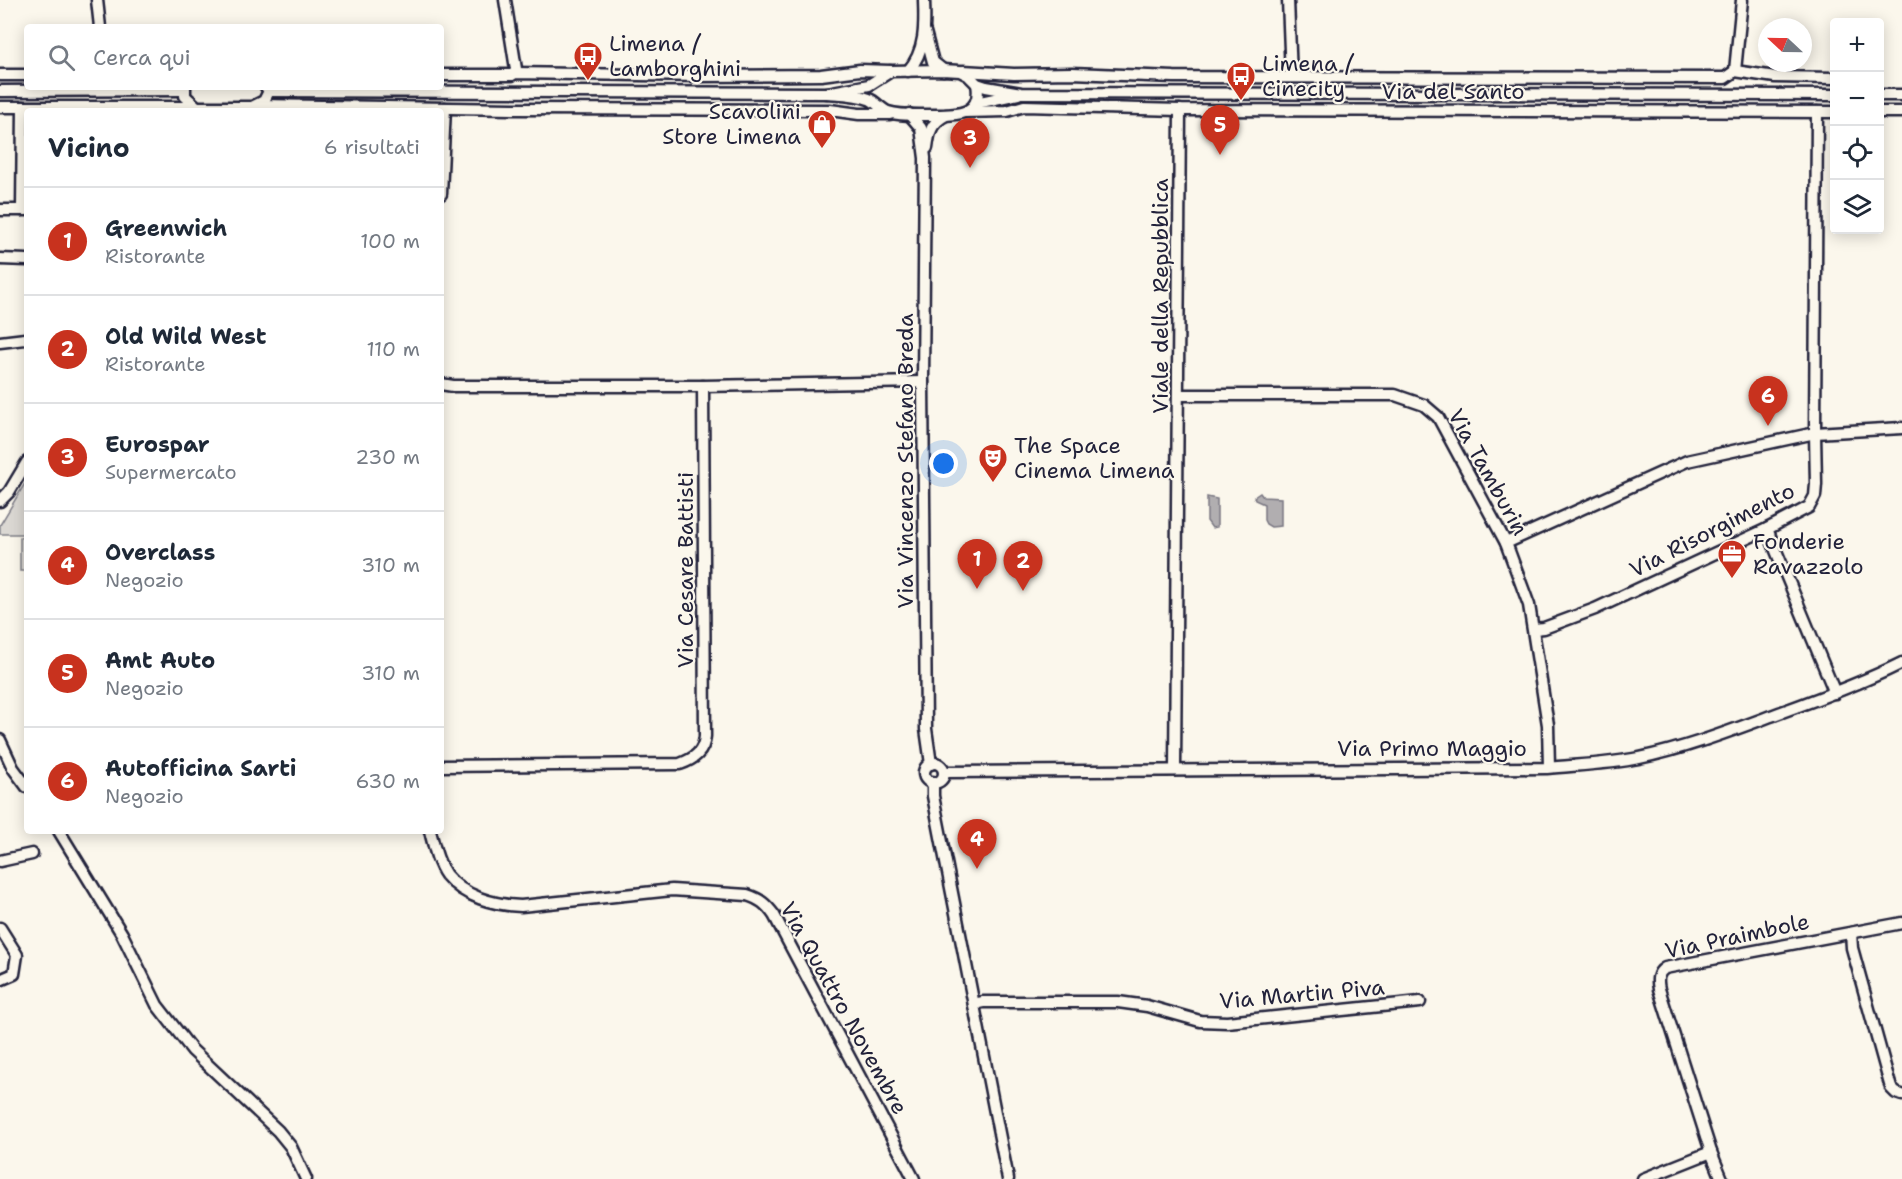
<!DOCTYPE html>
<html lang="it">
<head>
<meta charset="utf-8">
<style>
  :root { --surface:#fff; --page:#f2f2f3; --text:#1f2937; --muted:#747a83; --line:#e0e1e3; --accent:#c8321e }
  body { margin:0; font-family:"Shantell Sans",sans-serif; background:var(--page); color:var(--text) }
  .controls { position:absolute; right:18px; top:18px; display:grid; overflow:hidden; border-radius:6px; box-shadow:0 3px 15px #0003 }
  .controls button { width:54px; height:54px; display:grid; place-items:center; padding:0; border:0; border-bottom:2px solid var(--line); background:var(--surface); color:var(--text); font:30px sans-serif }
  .compass { position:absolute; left:1758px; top:18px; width:54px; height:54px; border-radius:50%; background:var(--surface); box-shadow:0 3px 15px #0003; rotate:292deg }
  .you { position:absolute; left:944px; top:464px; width:21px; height:21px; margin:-15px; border:4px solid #fff; border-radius:50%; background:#1a73e8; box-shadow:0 0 0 9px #1a73e833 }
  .badge { display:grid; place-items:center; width:39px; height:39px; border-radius:50%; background:var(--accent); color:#fff; font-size:20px; font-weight:700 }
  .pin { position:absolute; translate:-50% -50px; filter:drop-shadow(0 2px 3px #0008) }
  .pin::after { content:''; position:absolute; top:32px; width:21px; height:18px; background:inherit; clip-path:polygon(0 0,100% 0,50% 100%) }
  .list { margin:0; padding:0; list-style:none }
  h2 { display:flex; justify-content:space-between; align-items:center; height:78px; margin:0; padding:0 24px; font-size:26px }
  h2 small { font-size:20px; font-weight:400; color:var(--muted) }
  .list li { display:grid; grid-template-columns:39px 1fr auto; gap:18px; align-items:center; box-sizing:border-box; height:108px; padding:0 24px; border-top:2px solid var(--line) }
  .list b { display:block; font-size:22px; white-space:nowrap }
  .list p { margin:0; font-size:20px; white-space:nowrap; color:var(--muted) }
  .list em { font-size:20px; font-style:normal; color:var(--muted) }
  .icon { flex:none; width:33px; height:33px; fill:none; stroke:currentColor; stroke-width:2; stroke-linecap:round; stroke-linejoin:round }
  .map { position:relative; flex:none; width:1902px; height:1179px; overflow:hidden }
  .search { position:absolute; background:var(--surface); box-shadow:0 3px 15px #0003; left:24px; top:24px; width:420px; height:66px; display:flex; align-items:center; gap:15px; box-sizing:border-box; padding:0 21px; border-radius:6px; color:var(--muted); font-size:22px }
  .panel { position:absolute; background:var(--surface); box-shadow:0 3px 15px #0003; left:24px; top:108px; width:420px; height:726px; border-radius:6px }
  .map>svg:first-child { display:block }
  .green { fill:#dbd8d3; stroke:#7e7d87; stroke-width:1.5 }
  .water { fill:#b1aeb0; stroke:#787681; stroke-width:1.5 }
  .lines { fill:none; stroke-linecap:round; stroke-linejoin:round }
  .minor-casing { stroke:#22223b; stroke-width:15 }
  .minor { stroke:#fbf7ec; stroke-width:10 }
  .labels { text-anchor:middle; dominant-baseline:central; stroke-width:4.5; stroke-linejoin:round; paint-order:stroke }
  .poi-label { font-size:22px; fill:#22223b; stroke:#fbf7ec; text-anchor:start }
  .street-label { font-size:22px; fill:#22223b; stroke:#fbf7ec }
</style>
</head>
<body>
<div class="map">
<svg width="1902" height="1179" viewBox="0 0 1902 1179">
  <rect width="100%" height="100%" fill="#fbf7ec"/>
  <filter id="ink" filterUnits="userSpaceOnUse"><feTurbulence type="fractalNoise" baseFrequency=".0167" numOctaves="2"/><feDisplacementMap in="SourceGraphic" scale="12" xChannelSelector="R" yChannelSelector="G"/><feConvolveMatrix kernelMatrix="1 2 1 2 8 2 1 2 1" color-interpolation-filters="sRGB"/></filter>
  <g filter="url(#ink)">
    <g class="green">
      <path d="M27,480V534H0V525Z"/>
      <path d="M27,537V571H20V538Z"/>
    </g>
    <g class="water">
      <path d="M1260,493L1263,497L1281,498V526L1271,527L1266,524L1264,520V504L1255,500L1254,497Z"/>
      <path d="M1207,497L1217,499V527L1212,528L1207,521Z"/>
    </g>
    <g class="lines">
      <g class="minor-casing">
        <g id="minor">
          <path d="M97,0L100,27"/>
          <path d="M505,0L516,69L515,73"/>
          <path d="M1288,0L1291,77"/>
          <path d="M925,32L933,62L943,70"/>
          <path d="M908,71C926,51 925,25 924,0"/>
          <path d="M963,71L1014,74L1072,73L1174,77L1725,78L1735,71"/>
          <path d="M1735,71L1775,77L1834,78"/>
          <path d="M1735,71L1742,0"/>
          <path d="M0,75H27"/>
          <path d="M441,75H512L515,73L700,76L821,75L860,70L890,71"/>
          <path d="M185,87V96L197,107H252L264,101L269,91L266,87"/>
          <path d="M0,91L183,90"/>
          <path d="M269,91L827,93C841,94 856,94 869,99C876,102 881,109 888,112C901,116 916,115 930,115C954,115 983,117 977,84"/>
          <path d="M827,93L869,85L891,71L943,70L960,71L968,75L977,84L986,87L1021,93L1834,95"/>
          <path d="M1880,95H1902"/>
          <path d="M976,103L1018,94"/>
          <path d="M258,105L513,109L830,110L859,114H890"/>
          <path d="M0,107H197"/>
          <path d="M965,112L1007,111L1024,106L1180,110L1834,112"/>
          <path d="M1880,112H1902"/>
          <path d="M909,114L921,128L925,158L923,382L926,729L931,764"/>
          <path d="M927,148C929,132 931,123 946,115"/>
          <path d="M441,194L445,108"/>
          <path d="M0,210H27"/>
          <path d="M22,210L23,107"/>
          <path d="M0,259L27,260"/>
          <path d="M0,342L25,339"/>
          <path d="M441,384L453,386H703L923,382"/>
          <path d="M1179,395H1395L1424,405L1438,417L1506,543L1529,605L1548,725L1549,767"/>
          <path d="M0,501L9,492L27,462"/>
          <path d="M1767,529L1835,693"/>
          <path d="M1506,543L1687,461L1815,433L1902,428"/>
          <path d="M1534,629L1544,628L1595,609L1767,529L1809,507L1815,496L1816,484L1815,433L1817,112"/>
          <path d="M0,740L13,768L27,787"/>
          <circle cx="934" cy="773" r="10"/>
          <path d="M441,766L680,764C694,759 704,752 705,736L703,386"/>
          <path d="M1175,770L1180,110"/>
          <path d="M944,772L1547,768C1578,765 1609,764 1639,758C1687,748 1733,730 1779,713C1821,698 1862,683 1902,663"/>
          <path d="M933,782V796L1008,1179"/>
          <path d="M59,831L122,934L157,1005L192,1050L278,1131L291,1147L306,1179"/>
          <path d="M430,831C434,846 437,862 446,875C464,897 494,905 521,906L672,890L747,895C760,899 766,904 774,915L914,1179"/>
          <path d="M0,861L32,854"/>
          <path d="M0,928L17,955L14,974L0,980"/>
          <path d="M1851,933L1852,948L1891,1088L1896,1093L1902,1095"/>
          <path d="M974,1004L983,1002H1118L1147,1006L1200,1021L1227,1022L1420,1002"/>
          <path d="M1643,1179L1711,1152"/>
          <path d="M1722,1179L1711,1152L1659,989C1657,980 1657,973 1665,968L1902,923"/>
        </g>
      </g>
      <use href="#minor" class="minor"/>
    </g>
  </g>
  <defs>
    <g id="bus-pin" transform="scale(1.5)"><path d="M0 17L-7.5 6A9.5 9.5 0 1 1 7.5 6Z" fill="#c8321e" stroke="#fbf7ec"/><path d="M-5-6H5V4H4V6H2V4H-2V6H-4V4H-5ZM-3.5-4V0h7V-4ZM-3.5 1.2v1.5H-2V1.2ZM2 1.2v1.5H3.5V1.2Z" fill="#fff"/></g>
    <g id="shop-pin" transform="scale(1.5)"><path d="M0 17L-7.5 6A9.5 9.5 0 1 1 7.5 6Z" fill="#c8321e" stroke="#fbf7ec"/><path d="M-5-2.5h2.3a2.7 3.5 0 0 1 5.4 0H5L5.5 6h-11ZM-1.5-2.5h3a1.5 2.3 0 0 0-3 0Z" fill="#fff"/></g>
    <g id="theatre-pin" transform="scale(1.5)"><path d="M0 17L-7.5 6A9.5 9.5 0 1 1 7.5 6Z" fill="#c8321e" stroke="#fbf7ec"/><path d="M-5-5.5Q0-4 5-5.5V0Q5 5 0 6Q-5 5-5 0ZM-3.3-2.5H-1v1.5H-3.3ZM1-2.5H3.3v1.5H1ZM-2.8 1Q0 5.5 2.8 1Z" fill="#fff"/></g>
    <g id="office-pin" transform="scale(1.5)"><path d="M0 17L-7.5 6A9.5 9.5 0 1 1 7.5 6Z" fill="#c8321e" stroke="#fbf7ec"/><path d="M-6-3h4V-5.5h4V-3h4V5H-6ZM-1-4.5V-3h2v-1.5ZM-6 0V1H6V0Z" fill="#fff"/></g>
  </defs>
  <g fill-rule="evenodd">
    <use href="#bus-pin" x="588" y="56"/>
    <use href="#bus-pin" x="1241" y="76"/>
    <use href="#shop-pin" x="822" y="124"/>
    <use href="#theatre-pin" x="993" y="458"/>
    <use href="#office-pin" x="1732" y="554"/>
  </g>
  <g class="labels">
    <g class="poi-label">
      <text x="609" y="43">Limena /<tspan x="609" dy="25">Lamborghini</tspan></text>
      <text x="1262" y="63">Limena /<tspan x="1262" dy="25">Cinecity</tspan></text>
      <text x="801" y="111" text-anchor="end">Scavolini<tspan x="801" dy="25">Store Limena</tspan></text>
      <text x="1014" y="445">The Space<tspan x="1014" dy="25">Cinema Limena</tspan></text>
      <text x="1753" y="541">Fonderie<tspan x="1753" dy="25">Ravazzolo</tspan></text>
    </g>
    <g class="street-label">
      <text x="1453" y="91">Via del Santo</text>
      <text transform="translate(1160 296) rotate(-90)">Viale della Repubblica</text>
      <text transform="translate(905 461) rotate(-90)">Via Vincenzo Stefano Breda</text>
      <text transform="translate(1488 472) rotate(61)">Via Tamburin</text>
      <text transform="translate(1712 530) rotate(-27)">Via Risorgimento</text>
      <text transform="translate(685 570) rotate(-90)">Via Cesare Battisti</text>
      <text x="1432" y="748">Via Primo Maggio</text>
      <text transform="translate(1737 936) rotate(-12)">Via Praimbole</text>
      <text transform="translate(1302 994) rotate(-5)">Via Martin Piva</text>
      <text transform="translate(844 1008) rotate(61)">Via Quattro Novembre</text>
    </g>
  </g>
</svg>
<div class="controls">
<button>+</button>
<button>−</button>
<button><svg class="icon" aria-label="locate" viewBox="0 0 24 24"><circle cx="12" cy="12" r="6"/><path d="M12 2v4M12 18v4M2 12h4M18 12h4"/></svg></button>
<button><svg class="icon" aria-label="layers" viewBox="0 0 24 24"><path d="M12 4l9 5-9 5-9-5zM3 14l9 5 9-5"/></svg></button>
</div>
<svg class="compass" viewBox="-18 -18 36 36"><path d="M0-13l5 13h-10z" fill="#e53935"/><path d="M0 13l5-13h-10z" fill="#747a83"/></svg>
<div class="you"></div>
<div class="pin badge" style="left:977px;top:589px">1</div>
<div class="pin badge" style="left:1023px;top:591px">2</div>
<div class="pin badge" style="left:970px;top:168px">3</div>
<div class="pin badge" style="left:977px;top:869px">4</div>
<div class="pin badge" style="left:1220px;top:155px">5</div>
<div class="pin badge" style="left:1768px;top:426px">6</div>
<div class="search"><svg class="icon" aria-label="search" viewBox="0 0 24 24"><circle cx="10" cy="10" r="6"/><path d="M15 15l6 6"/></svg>Cerca qui</div>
<section class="panel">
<h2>Vicino<small>6 risultati</small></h2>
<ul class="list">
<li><span class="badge">1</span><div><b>Greenwich</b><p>Ristorante</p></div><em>100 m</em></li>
<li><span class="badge">2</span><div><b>Old Wild West</b><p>Ristorante</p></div><em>110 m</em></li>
<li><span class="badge">3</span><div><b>Eurospar</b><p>Supermercato</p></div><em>230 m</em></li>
<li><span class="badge">4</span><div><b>Overclass</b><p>Negozio</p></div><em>310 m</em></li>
<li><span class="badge">5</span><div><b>Amt Auto</b><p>Negozio</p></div><em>310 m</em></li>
<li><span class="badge">6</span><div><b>Autofficina Sarti</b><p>Negozio</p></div><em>630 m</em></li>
</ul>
</section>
</div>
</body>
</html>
